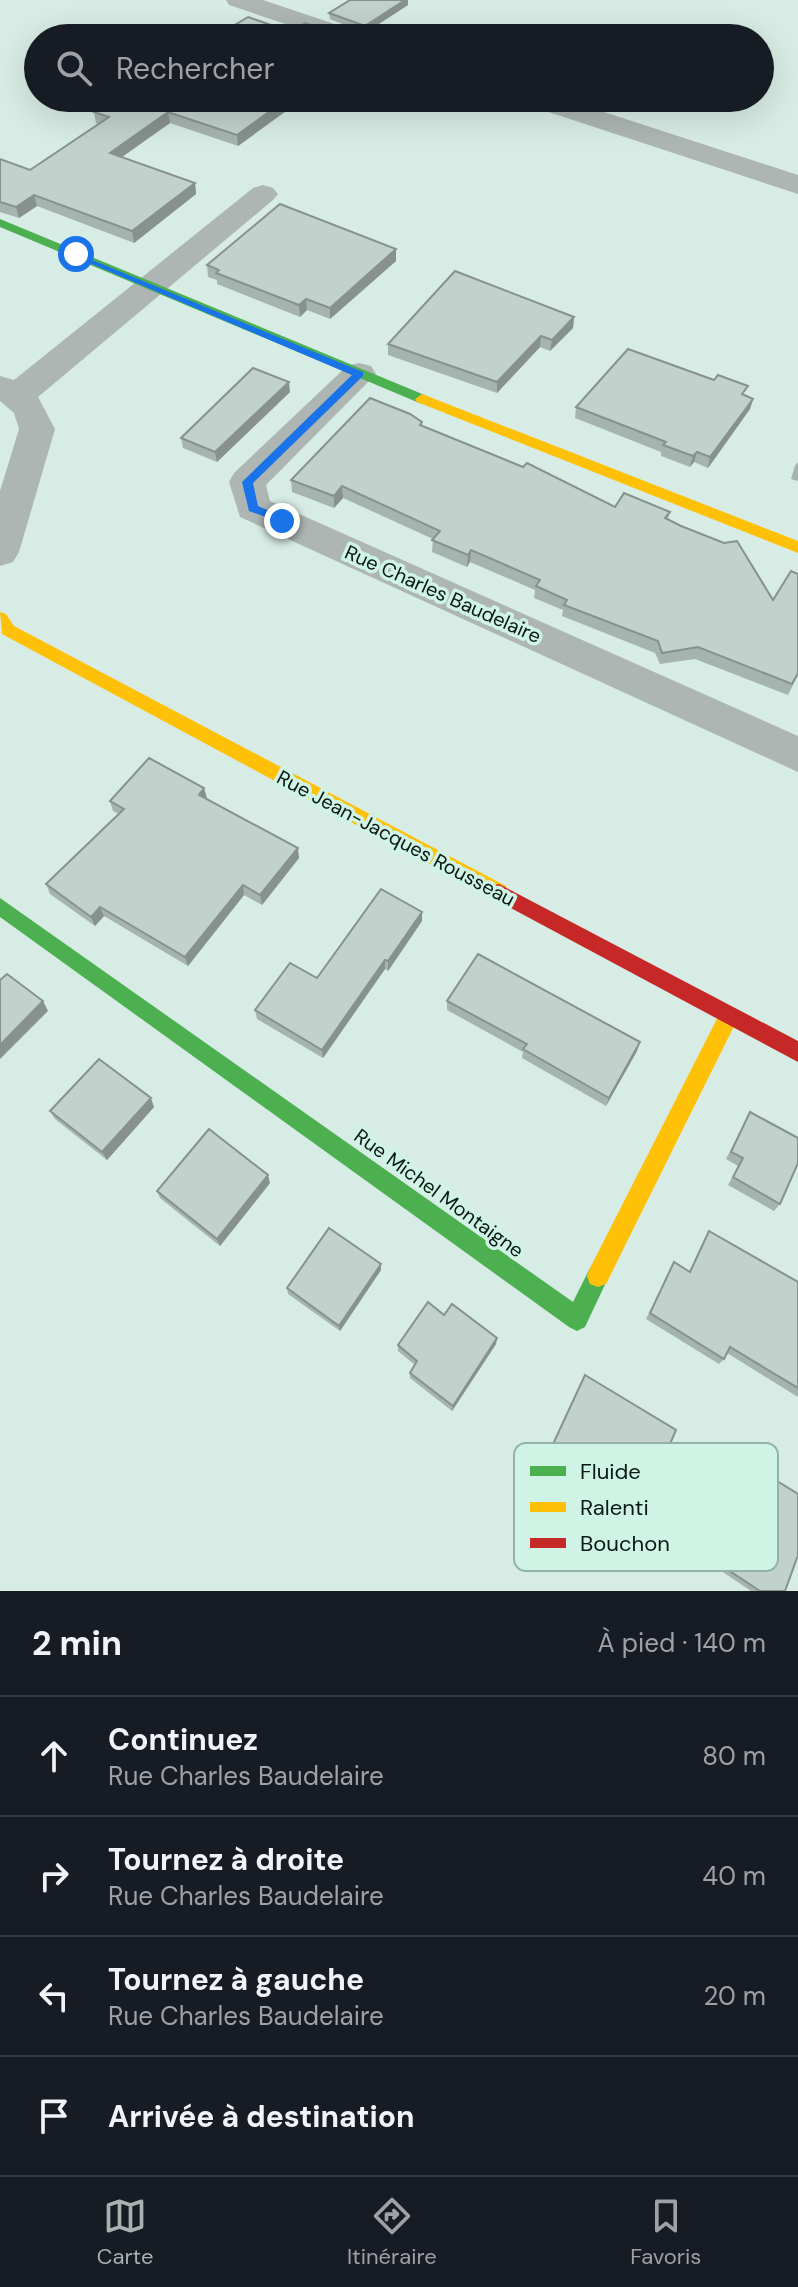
<!DOCTYPE html>
<html lang="fr">
<head>
<meta charset="utf-8">
<style>
  :root { --surface:#171b24; --page:#242831; --text:#f1f3f6; --muted:#9ea1a6; --line:#363941; --accent:#a9b2b1 }
  body { margin:0; font-family:"DM Sans",sans-serif; background:var(--page); color:var(--text) }
  .stop { position:absolute; width:24px; height:24px; margin:-18px; border:6px solid #1a73e8; border-radius:50%; background:#fff }
  .stop.end { background:#1a73e8; border-color:#fff; box-shadow:0 2px 8px #0008 }
  .list { margin:0; padding:0; list-style:none }
  h2 { display:flex; justify-content:space-between; align-items:center; height:104px; margin:0; padding:0 32px; font-size:34px }
  h2 small { font-size:26px; font-weight:400; color:var(--muted) }
  .list li { display:grid; grid-template-columns:52px 1fr auto; gap:24px; align-items:center; box-sizing:border-box; height:120px; padding:0 32px; border-top:2px solid var(--line) }
  .list b { display:block; font-size:30px; white-space:nowrap }
  .list p { margin:0; font-size:26px; white-space:nowrap; color:var(--muted) }
  .list em { font-size:26px; font-style:normal; color:var(--muted) }
  .icon { flex:none; width:44px; height:44px; fill:none; stroke:currentColor; stroke-width:2; stroke-linecap:round; stroke-linejoin:round }
  .map { position:relative; flex:none; width:798px; height:1591px; overflow:hidden }
  .search { position:absolute; background:var(--surface); box-shadow:0 8px 32px #0002; left:24px; right:24px; top:24px; height:88px; display:flex; align-items:center; gap:20px; box-sizing:border-box; padding:0 28px; border-radius:44px; color:var(--muted); font-size:30px }
  .sheet { height:584px; background:var(--surface) }
  nav { display:flex; justify-content:space-around; align-items:center; box-sizing:border-box; height:112px; border-top:2px solid var(--line); background:var(--surface); font-size:22px; color:var(--muted) }
  nav a { display:grid; justify-items:center; gap:4px }
  nav .on { color:var(--accent) }
  .map>svg:first-child { display:block }
  .lines { fill:none; stroke-linecap:round; stroke-linejoin:round }
  .street { fill:#adb6b2; fill-rule:evenodd }
  .fast { fill:#4caf50; fill-rule:evenodd }
  .slow { fill:#ffc107; fill-rule:evenodd }
  .jam { fill:#c62828; fill-rule:evenodd }
  .wall { fill:#a6b4af }
  .shaded-wall { fill:#87928e }
  .building { fill:#c1d1cb; stroke:#87928e; stroke-width:2 }
  .route { fill:#1a73e8 }
  .labels { text-anchor:middle; dominant-baseline:central; stroke-width:7; stroke-linejoin:round; paint-order:stroke }
  .street-label { font-size:20px; fill:#0b1813; stroke:#cff4e5 }
  .key { fill:#cff4e5; stroke:#94b2a6; stroke-width:2 }
  .key-label { font-size:22px; fill:#0b1813 }
</style>
</head>
<body>
<div class="map">
<svg width="798" height="1591" viewBox="0 0 798 1591">
  <rect width="100%" height="100%" fill="#d7ece4"/>
  <g class="lines">
    <g class="street">
      <path d="M226,0H263L361,33L365,38H327L229,5Z"/>
      <path d="M520,98H561L798,175V194L524,104Z"/>
      <path d="M263,185L273,188L278,194L273,200L38,397L55,429L19,552L13,562L0,566V491L19,429L14,413L0,401V376L14,380L253,188Z"/>
      <path d="M359,363L371,366L376,374L266,485L270,501L798,736V772L240,517L229,482L234,473L347,366Z"/>
    </g>
    <g class="fast">
      <path d="M0,219L427,396L429,399L422,404L417,402L0,227Z"/>
      <path d="M0,898L573,1302L590,1268L598,1265L606,1268L609,1276L585,1327L577,1331L569,1327L0,917Z"/>
    </g>
    <g class="slow">
      <path d="M422,394L798,541V553L417,402L415,399Z"/>
      <path d="M0,612L6,614L14,626L506,886L508,892L506,898L499,900L492,898L2,634Z"/>
      <path d="M729,1007L736,1009L739,1016L606,1284L598,1287L590,1284L587,1276L590,1268L722,1009Z"/>
    </g>
    <path class="jam" d="M499,884L798,1041V1062L492,898L490,892L492,886Z"/>
  </g>
  <g class="wall">
    <path d="M408,5L365,33L330,19L329,13Z"/>
    <path d="M304,98L238,146L170,123L122,157L195,183L196,194L134,243L37,206L19,218L0,212V159L30,170L99,124L96,123L94,112Z"/>
    <path d="M396,261L330,319L307,310L300,317L217,284V280L208,277L207,265Z"/>
    <path d="M574,317L573,328L550,351L540,347L497,393L388,355V344Z"/>
    <path d="M714,380L753,399L750,409L708,468L694,462L690,467L661,456V452L575,418L576,407Z"/>
    <path d="M290,392L217,462L183,448L181,438Z"/>
    <path d="M422,422V426L615,507L670,512L668,519L773,600L798,574V675L788,695L695,659L660,664L655,653L562,616L563,610L534,598L535,590L470,562L467,567L432,552L433,539L343,498L334,508L292,492L291,480Z"/>
    <path d="M798,462V481L791,479L795,466Z"/>
    <path d="M206,799L299,858L262,905L244,895L188,966L104,916L95,926L50,894L46,884L119,814L113,811L110,801Z"/>
    <path d="M422,921L388,971L385,969L323,1058L257,1019L255,1010Z"/>
    <path d="M447,1001L637,1051L606,1106L522,1058L523,1052L447,1010Z"/>
    <path d="M154,1107L107,1160L55,1119L50,1111Z"/>
    <path d="M750,1112L780,1204L774,1211L728,1185L738,1166L726,1159Z"/>
    <path d="M270,1183L220,1246L160,1198L157,1191Z"/>
    <path d="M709,1231L798,1282V1397L727,1353L724,1359L719,1364L646,1319L674,1262L689,1272Z"/>
    <path d="M381,1264V1270L340,1331L288,1294L287,1288Z"/>
    <path d="M444,1315L497,1338L496,1344L452,1411L410,1378V1373L415,1365L398,1351V1345Z"/>
    <path d="M583,1380L654,1482L650,1485L603,1456L596,1471L593,1475L551,1448Z"/>
    <path d="M740,1458L785,1591H751L696,1554L735,1462Z"/>
  </g>
  <g class="shaded-wall">
    <path d="M405,0H408V5L365,33V26Z"/>
    <path d="M352,30V38H340Z"/>
    <path d="M288,98H304L238,146L237,135Z"/>
    <path d="M168,112L170,123L112,164L110,153Z"/>
    <path d="M195,183L196,194L134,243L132,231Z"/>
    <path d="M34,195L37,206L19,218L16,207Z"/>
    <path d="M396,249V261L330,319V308Z"/>
    <path d="M306,299L307,310L300,317L299,305Z"/>
    <path d="M574,317L573,328L550,351L552,340Z"/>
    <path d="M541,336L540,347L497,393V382Z"/>
    <path d="M289,382L290,392L217,462L215,452Z"/>
    <path d="M753,399L750,409L708,468L710,457Z"/>
    <path d="M697,452L694,462L690,467L693,456Z"/>
    <path d="M342,486L343,498L334,508V496Z"/>
    <path d="M471,550L470,562L467,567L468,555Z"/>
    <path d="M204,788L207,798L199,795Z"/>
    <path d="M298,848L299,858L262,905L260,895Z"/>
    <path d="M243,885L244,895L188,966L185,957Z"/>
    <path d="M100,907L104,916L95,926L91,917Z"/>
    <path d="M422,912V921L388,971V961Z"/>
    <path d="M385,960V969L323,1058L322,1050Z"/>
    <path d="M43,1001L48,1011L0,1059V1045Z"/>
    <path d="M640,1042L637,1051L606,1106L609,1098Z"/>
    <path d="M151,1098L154,1107L107,1160L102,1152Z"/>
    <path d="M268,1175L270,1183L220,1246L217,1239Z"/>
    <path d="M381,1264V1270L340,1331L339,1326Z"/>
    <path d="M497,1338L496,1344L452,1411L453,1406Z"/>
  </g>
  <g class="building">
    <path d="M350,0H405L365,26L329,13Z"/>
    <path d="M248,17L291,32L305,23L327,30H352L340,38H213Z"/>
    <path d="M116,98H288L237,135L168,112L110,153L195,183L132,231L34,195L16,207L0,202V159L30,170L109,117L94,112Z"/>
    <path d="M280,204L396,249L330,308L306,299L299,305L216,273L219,270L207,265Z"/>
    <path d="M455,271L574,317L552,340L541,336L497,382L388,344Z"/>
    <path d="M628,349L714,380L718,375L748,386L742,394L753,399L710,457L697,452L693,456L663,445L666,442L576,407Z"/>
    <path d="M253,368L289,382L215,452L181,438Z"/>
    <path d="M370,398L410,414L422,422L420,425L523,467L527,463L615,507L624,493L670,512L665,518L681,526L724,543L737,541L773,600L791,571L798,574V673L792,684L698,647L662,653L658,641L564,605L567,600L536,586L540,580L471,550L468,555L432,540L440,531L342,486L334,496L291,480Z"/>
    <path d="M149,758L204,788L199,795L298,848L260,895L243,885L185,957L100,907L91,917L46,884L124,809L110,801Z"/>
    <path d="M381,889L422,912L388,961L385,960L322,1050L255,1010L290,963L317,978Z"/>
    <path d="M478,954L640,1042L609,1098L523,1049L527,1044L447,1001Z"/>
    <path d="M7,974L43,1001L0,1045V980Z"/>
    <path d="M99,1059L151,1098L102,1152L50,1111Z"/>
    <path d="M750,1112L798,1138V1163L780,1204L733,1177L743,1158L731,1152Z"/>
    <path d="M209,1129L268,1175L217,1239L157,1191Z"/>
    <path d="M329,1228L381,1264L339,1326L287,1288Z"/>
    <path d="M709,1231L798,1282V1388L730,1347L724,1359L650,1313L674,1262L690,1272Z"/>
    <path d="M428,1302L444,1315L452,1304L497,1338L453,1406L410,1373L417,1361L398,1345Z"/>
    <path d="M585,1375L676,1430L654,1482L605,1451L596,1471L553,1444Z"/>
    <path d="M740,1458L798,1494V1555L785,1591H760L701,1552Z"/>
  </g>
  <path class="route" d="M73,252L363,372V376L253,483L258,506L286,518V524L249,511L242,482L352,375L73,256Z"/>
  <g class="labels">
    <g class="street-label">
      <text transform="translate(443 594) rotate(24)">Rue Charles Baudelaire</text>
      <text transform="translate(396 838) rotate(28)">Rue Jean-Jacques Rousseau</text>
      <text transform="translate(439 1193) rotate(36)">Rue Michel Montaigne</text>
    </g>
  </g>
  <rect x="514" y="1443" width="264" height="128" rx="12" class="key"/>
  <rect x="530" y="1466" width="36" height="10" fill="#4caf50"/>
  <rect x="530" y="1502" width="36" height="10" fill="#ffc107"/>
  <rect x="530" y="1538" width="36" height="10" fill="#c62828"/>
  <g class="key-label">
    <text x="580" y="1479">Fluide</text>
    <text x="580" y="1515">Ralenti</text>
    <text x="580" y="1551">Bouchon</text>
  </g>
</svg>
<div class="stop" style="left:76px;top:254px"></div>
<div class="stop end" style="left:282px;top:521px"></div>
<div class="search"><svg class="icon" aria-label="search" viewBox="0 0 24 24"><circle cx="10" cy="10" r="6"/><path d="M15 15l6 6"/></svg>Rechercher</div>
</div>
<section class="sheet">
<h2>2 min<small>À pied · 140 m</small></h2>
<ul class="list">
<li><svg class="icon" aria-label="ahead" viewBox="0 0 24 24"><path d="M12 20V5M6 11l6-6 6 6"/></svg><div><b>Continuez</b><p>Rue Charles Baudelaire</p></div><em>80 m</em></li>
<li><svg class="icon" aria-label="right" viewBox="0 0 24 24"><path d="M7 20v-9h11M14 6l5 5-5 5"/></svg><div><b>Tournez à droite</b><p>Rue Charles Baudelaire</p></div><em>40 m</em></li>
<li><svg class="icon" aria-label="left" viewBox="0 0 24 24"><path d="M17 20v-9H6M10 6l-5 5 5 5"/></svg><div><b>Tournez à gauche</b><p>Rue Charles Baudelaire</p></div><em>20 m</em></li>
<li><svg class="icon" aria-label="arrive" viewBox="0 0 24 24"><path d="M6 21V4h12l-3 4 3 4H6"/></svg><div><b>Arrivée à destination</b></div></li>
</ul>
</section>
<nav>
<a class="on"><svg class="icon" aria-label="map" viewBox="0 0 24 24"><path d="M3 6l6-2 6 2 6-2v14l-6 2-6-2-6 2zM9 4v14M15 6v14"/></svg>Carte</a>
<a><svg class="icon" aria-label="directions" viewBox="0 0 24 24"><path d="M12 3l9 9-9 9-9-9zM9 14v-3h6M13 9l2 2-2 2"/></svg>Itinéraire</a>
<a><svg class="icon" aria-label="saved" viewBox="0 0 24 24"><path d="M7 4h10v16l-5-4-5 4z"/></svg>Favoris</a>
</nav>
</body>
</html>
